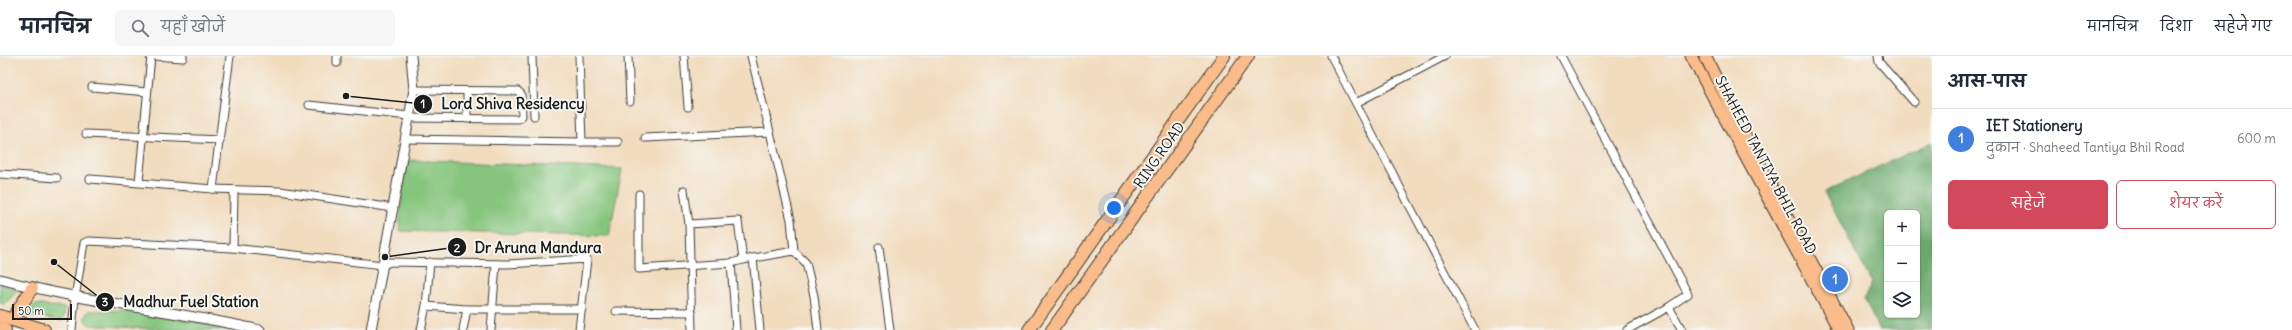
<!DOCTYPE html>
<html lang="hi">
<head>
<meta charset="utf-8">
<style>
  :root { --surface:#fff; --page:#f6f6f7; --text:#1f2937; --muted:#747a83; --line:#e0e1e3; --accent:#d1495b }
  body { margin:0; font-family:Delius,"Playpen Sans Deva",sans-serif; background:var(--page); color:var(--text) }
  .controls { position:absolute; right:12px; bottom:12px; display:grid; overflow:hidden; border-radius:6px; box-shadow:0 1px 3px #0004 }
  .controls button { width:36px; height:36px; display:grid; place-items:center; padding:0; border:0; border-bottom:1px solid var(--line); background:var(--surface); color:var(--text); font:20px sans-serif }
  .scale { position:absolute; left:12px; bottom:10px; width:60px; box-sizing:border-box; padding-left:4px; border:2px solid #1c1c1c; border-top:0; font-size:11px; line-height:14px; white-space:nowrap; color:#1c1c1c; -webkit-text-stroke:3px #f6f6f2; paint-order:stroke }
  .you { position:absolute; left:1114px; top:152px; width:14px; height:14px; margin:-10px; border:3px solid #fff; border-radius:50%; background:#1a73e8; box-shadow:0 0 0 6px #1a73e833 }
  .badge { display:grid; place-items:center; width:26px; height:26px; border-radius:50%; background:var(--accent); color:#fff; font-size:13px; font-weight:700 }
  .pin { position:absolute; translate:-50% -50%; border:2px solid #fff; box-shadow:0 1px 4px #0006 }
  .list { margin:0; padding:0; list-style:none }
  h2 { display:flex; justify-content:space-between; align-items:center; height:52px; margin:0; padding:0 16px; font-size:17px }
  h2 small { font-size:13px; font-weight:400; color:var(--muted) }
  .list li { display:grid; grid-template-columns:26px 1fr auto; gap:12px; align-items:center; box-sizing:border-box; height:60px; padding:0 16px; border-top:1px solid var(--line) }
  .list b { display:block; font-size:15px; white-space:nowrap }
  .list p { margin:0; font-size:13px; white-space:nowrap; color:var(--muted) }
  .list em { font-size:13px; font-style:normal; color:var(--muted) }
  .actions { display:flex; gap:8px; padding:12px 16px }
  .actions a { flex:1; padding:9px 0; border:1px solid var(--accent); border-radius:6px; text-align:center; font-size:14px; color:var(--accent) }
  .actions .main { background:var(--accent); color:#fff }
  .icon { flex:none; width:22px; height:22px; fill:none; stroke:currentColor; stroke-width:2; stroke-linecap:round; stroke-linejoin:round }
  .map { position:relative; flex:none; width:1932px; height:274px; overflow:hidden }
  header { display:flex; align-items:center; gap:24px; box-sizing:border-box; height:56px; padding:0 20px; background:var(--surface); border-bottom:1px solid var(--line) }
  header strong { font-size:19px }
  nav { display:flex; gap:22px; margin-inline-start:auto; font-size:14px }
  .search { width:280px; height:36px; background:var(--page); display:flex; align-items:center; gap:10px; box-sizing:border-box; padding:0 14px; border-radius:6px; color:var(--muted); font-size:15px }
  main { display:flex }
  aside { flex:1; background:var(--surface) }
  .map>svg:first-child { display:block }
  .green { fill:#85c57d; stroke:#50704c }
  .forest { fill:#6caa6c; stroke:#446344; fill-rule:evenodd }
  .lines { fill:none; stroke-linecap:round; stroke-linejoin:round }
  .minor-casing { stroke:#3c3934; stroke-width:9 }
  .tertiary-casing { stroke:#3c3934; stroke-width:11 }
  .primary-casing { stroke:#3c3934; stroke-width:13 }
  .trunk-casing { stroke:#3c3934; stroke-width:14 }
  .minor { stroke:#fff; stroke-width:7 }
  .tertiary { stroke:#fff; stroke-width:9 }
  .primary { stroke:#f9bc8a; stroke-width:11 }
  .trunk { stroke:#f9bc8a; stroke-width:12 }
  .labels { text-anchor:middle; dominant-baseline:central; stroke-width:4; stroke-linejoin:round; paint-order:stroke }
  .street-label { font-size:14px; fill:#1c1c1c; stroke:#f6f6f2 }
  .leader { fill:none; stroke:#1c1c1c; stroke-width:1.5 }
  .callout-dot { fill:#1c1c1c; stroke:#f6f6f2; stroke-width:1.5 }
  .mark-label { font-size:12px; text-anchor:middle; font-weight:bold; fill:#fff }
  .callout-label { font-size:15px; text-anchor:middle; font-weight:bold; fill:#1c1c1c; stroke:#f6f6f2; stroke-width:4; stroke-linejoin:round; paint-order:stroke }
</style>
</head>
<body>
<header>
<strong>मानचित्र</strong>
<div class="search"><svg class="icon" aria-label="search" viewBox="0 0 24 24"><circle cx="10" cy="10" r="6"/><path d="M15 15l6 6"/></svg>यहाँ खोजें</div>
<nav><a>मानचित्र</a><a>दिशा</a><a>सहेजे गए</a></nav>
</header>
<main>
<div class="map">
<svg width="1932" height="274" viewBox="0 0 1932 274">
  <rect width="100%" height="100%" fill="#f6f6f2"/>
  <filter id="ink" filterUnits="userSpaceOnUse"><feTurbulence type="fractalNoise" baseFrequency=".025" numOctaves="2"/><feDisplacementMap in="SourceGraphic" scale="8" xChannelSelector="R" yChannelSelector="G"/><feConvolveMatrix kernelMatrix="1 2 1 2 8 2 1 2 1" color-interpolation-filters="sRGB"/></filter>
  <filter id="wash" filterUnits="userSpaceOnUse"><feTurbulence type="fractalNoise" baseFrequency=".012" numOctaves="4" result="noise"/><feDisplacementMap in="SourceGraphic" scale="16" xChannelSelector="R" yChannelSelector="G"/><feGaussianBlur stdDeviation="0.9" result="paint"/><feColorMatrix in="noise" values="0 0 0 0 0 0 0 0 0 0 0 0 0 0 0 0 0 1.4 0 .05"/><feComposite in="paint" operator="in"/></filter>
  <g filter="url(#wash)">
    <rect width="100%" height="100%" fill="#f2dcbe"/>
    <g class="green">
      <path d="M405,104L622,113L609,180L399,175Z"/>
      <path d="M0,228L18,234L5,248L0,247Z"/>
      <path d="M35,248L65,252L63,265L29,259Z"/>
      <path d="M128,254L236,274H163L89,269L84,262L88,255Z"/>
    </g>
    <path class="forest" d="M1932,86V274H1879L1864,242L1872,227L1824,136ZM1887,157H1917V259H1887Z"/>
  </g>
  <g filter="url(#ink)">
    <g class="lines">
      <g class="minor-casing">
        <g id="minor">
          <path d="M154,0L183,2V0"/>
          <path d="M532,0L534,60"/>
          <path d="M628,0L630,45"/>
          <path d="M684,0L688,51"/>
          <path d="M1331,0L1475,274"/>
          <path d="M1561,0L1688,238L1669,251"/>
          <path d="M1878,0L1879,6L1914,46"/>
          <path d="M337,7V0"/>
          <path d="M92,31L147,36"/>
          <path d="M1356,47L1445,0"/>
          <path d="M309,49L409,60"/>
          <path d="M409,62L518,63L522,60L521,38L518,35L414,34"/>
          <path d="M467,63V35"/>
          <path d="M770,76L791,164L794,195L806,207L814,240L818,274"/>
          <path d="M86,78L220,84"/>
          <path d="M645,82L770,76L751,0"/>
          <path d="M405,83L582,86L579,0"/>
          <path d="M582,86H618"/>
          <path d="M0,118L57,122"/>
          <path d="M90,123L213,133L280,135L393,152"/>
          <path d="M139,126L151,0"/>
          <path d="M213,133L230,0"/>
          <path d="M684,134L689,168"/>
          <path d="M639,138V213L731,207"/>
          <path d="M879,191L890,274"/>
          <path d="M233,192L234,134"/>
          <path d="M753,202L760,274"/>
          <path d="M426,250L467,253H582"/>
          <path d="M616,255L692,256"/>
          <path d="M72,274L75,242L84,187L88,185L233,192L383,209L390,206L508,208L587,203L579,274"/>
          <path d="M421,274L426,250L430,206"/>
          <path d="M463,274L467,253"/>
          <path d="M491,274L496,208"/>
          <path d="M692,274L689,168L738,165L743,204L794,195"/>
          <path d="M736,274L731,207L743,204"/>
          <path d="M1627,274L1669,251L1682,274"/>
        </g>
      </g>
      <g class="tertiary-casing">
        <g id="tertiary">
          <path d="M0,223C85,247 174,254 260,274"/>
          <path d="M371,274L414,34L411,0"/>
        </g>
      </g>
      <g class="primary-casing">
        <g id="primary">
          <path d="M1691,0L1839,274"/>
          <path d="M1705,0L1776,140L1848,274"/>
        </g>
      </g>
      <g class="trunk-casing">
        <g id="trunk">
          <path d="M0,260L44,274"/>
          <path d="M12,264L32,232"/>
          <path d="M0,272L5,274"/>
          <path d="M1029,274L1224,0"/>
          <path d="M1052,274L1248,0"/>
        </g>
      </g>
      <use href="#minor" class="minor"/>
      <use href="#tertiary" class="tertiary"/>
      <use href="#primary" class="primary"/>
      <use href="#trunk" class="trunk"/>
    </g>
  </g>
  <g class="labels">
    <g class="street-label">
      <text transform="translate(1159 99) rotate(-55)">RING ROAD</text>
      <text transform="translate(1766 109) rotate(62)">SHAHEED TANTIYA BHIL ROAD</text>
    </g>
  </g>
  <path class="leader" d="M346 40L423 48M385 201L457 191M54 206L105 246"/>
  <g class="callout-dot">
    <circle cx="346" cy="40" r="4"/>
    <circle cx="385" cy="201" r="4"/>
    <circle cx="54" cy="206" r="4"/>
    <circle cx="423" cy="48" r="10"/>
    <circle cx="457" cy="191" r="10"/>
    <circle cx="105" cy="246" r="10"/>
  </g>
  <g class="mark-label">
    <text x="423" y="52">1</text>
    <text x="457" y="196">2</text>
    <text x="105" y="250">3</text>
  </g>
  <g class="callout-label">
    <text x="513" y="53">Lord Shiva Residency</text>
    <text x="538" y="197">Dr Aruna Mandura</text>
    <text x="191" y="251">Madhur Fuel Station</text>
  </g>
</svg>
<div class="controls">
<button>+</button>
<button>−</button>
<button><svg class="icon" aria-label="layers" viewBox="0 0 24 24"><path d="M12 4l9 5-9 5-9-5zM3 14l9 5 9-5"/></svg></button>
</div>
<div class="scale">50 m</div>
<div class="you"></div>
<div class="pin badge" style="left:1835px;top:223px;background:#3f7fe0">1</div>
</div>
<aside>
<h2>आस-पास<small></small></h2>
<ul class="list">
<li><span class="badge" style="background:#3f7fe0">1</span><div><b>IET Stationery</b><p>दुकान · Shaheed Tantiya Bhil Road</p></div><em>600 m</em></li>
</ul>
<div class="actions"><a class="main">सहेजें</a><a>शेयर करें</a></div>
</aside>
</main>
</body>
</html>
